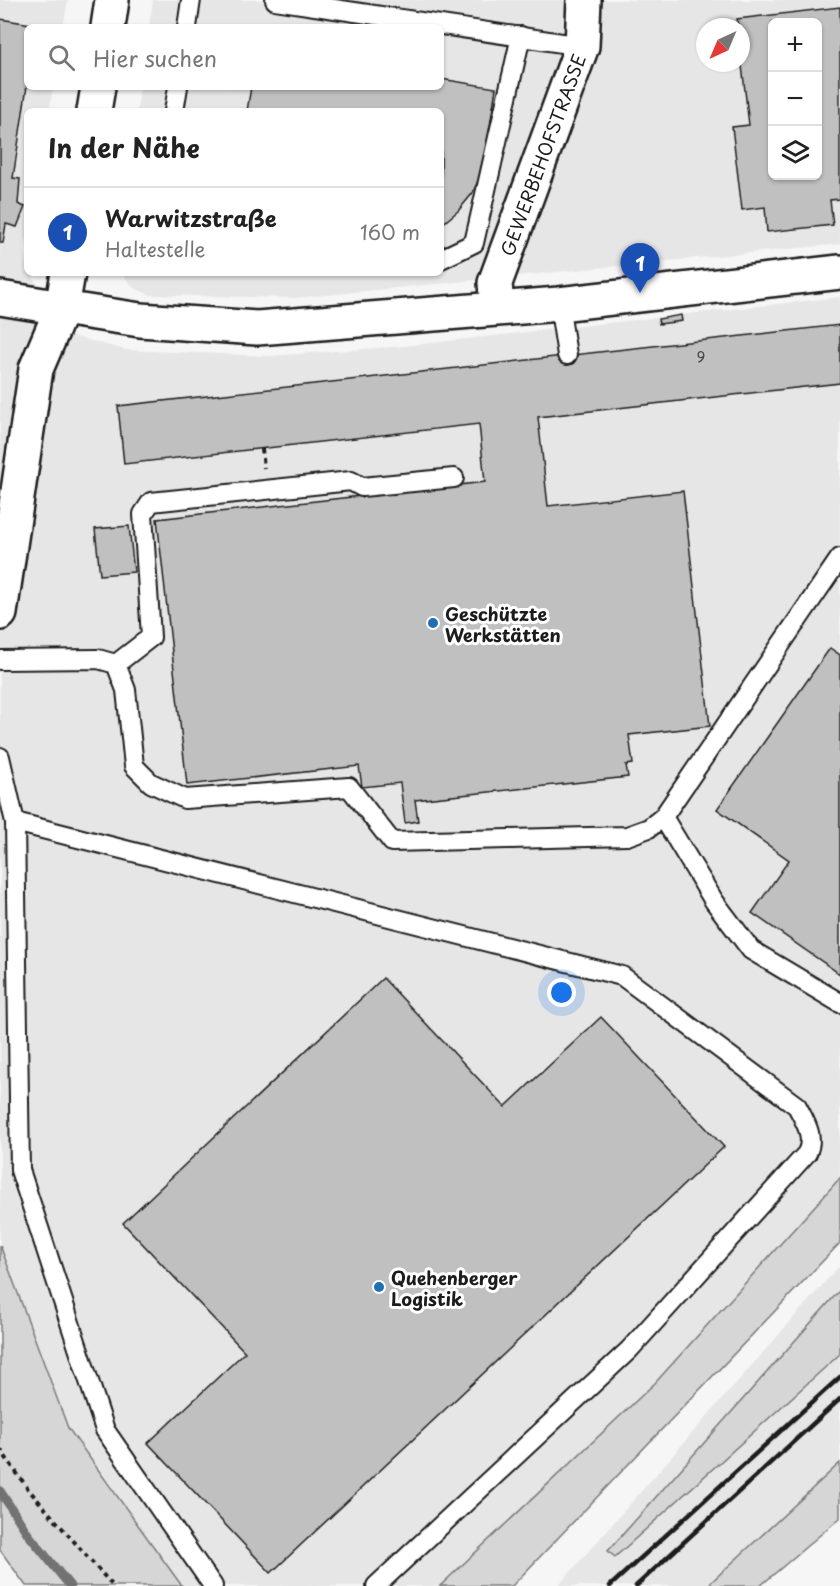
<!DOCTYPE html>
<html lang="de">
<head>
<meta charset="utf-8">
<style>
  :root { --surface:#fff; --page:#f6f6f6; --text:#222; --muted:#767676; --line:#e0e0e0; --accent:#1f6fb2 }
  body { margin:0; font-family:"Playpen Sans",sans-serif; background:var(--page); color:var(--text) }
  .controls { position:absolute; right:18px; top:18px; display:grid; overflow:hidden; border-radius:9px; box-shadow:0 2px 4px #0004 }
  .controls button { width:54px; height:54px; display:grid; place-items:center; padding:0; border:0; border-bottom:2px solid var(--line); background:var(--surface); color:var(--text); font:30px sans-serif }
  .compass { position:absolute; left:696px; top:18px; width:54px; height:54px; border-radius:50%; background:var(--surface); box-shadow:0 2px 4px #0004; rotate:224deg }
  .you { position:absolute; left:562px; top:993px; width:21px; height:21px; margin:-15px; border:4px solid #fff; border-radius:50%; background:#1a73e8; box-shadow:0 0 0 9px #1a73e833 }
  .badge { display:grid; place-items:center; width:39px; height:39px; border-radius:50%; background:var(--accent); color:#fff; font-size:20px; font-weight:700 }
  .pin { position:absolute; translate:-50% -50px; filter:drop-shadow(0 2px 3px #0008) }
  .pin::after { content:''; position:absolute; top:32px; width:21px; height:18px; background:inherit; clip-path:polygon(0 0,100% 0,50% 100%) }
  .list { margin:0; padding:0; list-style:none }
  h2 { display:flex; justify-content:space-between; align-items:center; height:78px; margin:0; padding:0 24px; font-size:26px }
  h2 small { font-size:20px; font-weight:400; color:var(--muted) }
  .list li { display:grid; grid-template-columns:39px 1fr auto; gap:18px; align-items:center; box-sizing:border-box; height:90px; padding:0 24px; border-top:2px solid var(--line) }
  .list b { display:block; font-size:22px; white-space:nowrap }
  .list p { margin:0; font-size:20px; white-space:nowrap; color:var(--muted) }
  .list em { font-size:20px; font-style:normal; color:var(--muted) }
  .icon { flex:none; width:33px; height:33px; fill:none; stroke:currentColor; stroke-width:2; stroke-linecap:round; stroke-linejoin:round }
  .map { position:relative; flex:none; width:840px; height:1586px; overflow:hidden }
  .search { position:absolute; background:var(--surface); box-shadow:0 2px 4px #0004; left:24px; top:24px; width:420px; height:66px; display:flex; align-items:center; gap:15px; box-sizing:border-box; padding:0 21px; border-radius:9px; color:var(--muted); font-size:22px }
  .panel { position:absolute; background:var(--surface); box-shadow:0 2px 4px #0004; left:24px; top:108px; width:420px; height:168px; border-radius:9px }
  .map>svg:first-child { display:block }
  .built { fill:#e6e6e6; fill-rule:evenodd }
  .green { fill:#d6d6d6; stroke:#797979; stroke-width:1.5 }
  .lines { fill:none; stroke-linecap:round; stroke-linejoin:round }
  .stream { stroke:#727272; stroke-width:9 }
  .building { fill:#c0c0c0; stroke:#1c1c1c; stroke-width:1.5; fill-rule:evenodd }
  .service-casing { stroke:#1c1c1c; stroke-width:22 }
  .minor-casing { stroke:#1c1c1c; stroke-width:38 }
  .tertiary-casing { stroke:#1c1c1c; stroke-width:38 }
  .path { stroke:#1c1c1c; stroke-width:4; stroke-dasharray:4.5 4.5; stroke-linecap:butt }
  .service { stroke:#fff; stroke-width:18 }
  .minor { stroke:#fff; stroke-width:33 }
  .tertiary { stroke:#fff; stroke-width:33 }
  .rail { stroke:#1c1c1c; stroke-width:4.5 }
  .poi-dot { fill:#1f6fb2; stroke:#fff; stroke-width:2 }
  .labels { text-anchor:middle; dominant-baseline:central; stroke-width:6; stroke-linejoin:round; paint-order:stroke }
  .number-label { font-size:15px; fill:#454545 }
  .street-label { font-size:18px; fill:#1c1c1c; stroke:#fff }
  .poi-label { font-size:18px; font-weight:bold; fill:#1c1c1c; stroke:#fff; text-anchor:start }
</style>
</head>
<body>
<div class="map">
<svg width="840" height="1586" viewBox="0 0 840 1586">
  <rect width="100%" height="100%" fill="#f6f6f6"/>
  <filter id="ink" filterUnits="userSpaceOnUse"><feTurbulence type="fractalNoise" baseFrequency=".0167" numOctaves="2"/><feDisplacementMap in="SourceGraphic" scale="12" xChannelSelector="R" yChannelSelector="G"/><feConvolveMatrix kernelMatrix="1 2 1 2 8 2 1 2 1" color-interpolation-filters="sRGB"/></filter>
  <g filter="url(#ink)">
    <g class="built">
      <path d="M0,0H68L63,27H27V87H53L49,111H27V236L24,252L27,273H32L53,331L126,350L270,356L404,346L840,297V1178L655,1383L440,1586H182L68,1428L0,1245Z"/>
      <path d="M153,0H840V244L295,298L151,295L134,288L121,273H441V111H137L140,87H441V27H149ZM772,22H818V176H772ZM705,27H741V63H705Z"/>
      <path d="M840,1265V1290L608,1551L615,1557L840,1354V1463L707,1586H558Z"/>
    </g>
    <g class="green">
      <path d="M840,1178V1243L512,1586H440L655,1383Z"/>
      <path d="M0,1245L68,1428L182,1586H26L0,1550Z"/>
      <path d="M840,1290V1354L615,1557L608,1551Z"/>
      <path d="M840,1463V1518L760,1586H707Z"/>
    </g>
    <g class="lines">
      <path class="stream" d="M0,1491L28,1534L70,1586"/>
    </g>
    <g class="building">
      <path d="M840,7V199L830,200L833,225L767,232L765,207L742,210L732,127L749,125L741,57V27H738L737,19ZM772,22H818V176H772Z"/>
      <path d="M0,19L37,25L27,27V86L13,178L20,179L18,204L25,207L17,227L6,224L3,243H0Z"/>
      <path d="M441,79L496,88L483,170L472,194L458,211L441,225V111H247L251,87H441Z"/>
      <path d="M681,315L682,321L659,324L658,319Z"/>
      <path d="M840,325V383L538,417L548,506L683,491L710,726L629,735L633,764L626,765L628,777L415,800L418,821L405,823L400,783L362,787L359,766L187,785L157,519L485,482L479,424L124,464L118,406Z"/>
      <path d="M129,526L134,572L100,575L95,529Z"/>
      <path d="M830,648L840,655V974L752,913L789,860L717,809Z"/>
      <path d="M383,978L505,1107L601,1017L724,1147L271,1573L148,1443L245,1352L123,1223Z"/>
    </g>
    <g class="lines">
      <g class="service-casing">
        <g id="service">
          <path d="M275,0L582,46"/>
          <path d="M187,27L191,0"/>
          <path d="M174,111L178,87"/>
          <path d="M441,259L474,243L521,36"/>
          <path d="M559,304L567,355"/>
          <path d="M0,660L98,659L116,664L126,690L134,766L151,783L185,799L349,787L392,842L627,836L649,828L663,817L840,558"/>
          <path d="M116,664L151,637L143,514L151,502L351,481L362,487L454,478"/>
          <path d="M0,757L15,822L20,1170L105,1430L213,1586"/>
          <path d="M663,817L714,901L751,950L840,1003"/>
          <path d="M15,822L622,976L797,1106C805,1122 815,1136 807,1153L629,1350L376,1586"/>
        </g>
      </g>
      <g class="minor-casing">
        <g id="minor">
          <path d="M0,298L62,308L36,369L0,613"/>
          <path id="s1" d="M497,308L495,283L582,46L584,0"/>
        </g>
      </g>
      <g class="tertiary-casing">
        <g id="tertiary">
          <path d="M108,27L112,0"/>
          <path d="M94,111L98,87"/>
          <path d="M68,273L62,308L140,320L257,328L559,304L840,272"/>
        </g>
      </g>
      <g class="path">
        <path d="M262,449L264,468"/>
        <path d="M0,1449L28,1489L113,1586"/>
      </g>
      <use href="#service" class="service"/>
      <use href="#minor" class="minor"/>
      <use href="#tertiary" class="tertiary"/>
      <g class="rail">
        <path d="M610,1586L840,1377"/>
        <path d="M636,1586L840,1399"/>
      </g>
    </g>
  </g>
  <g class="poi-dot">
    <circle cx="433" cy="623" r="6"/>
    <circle cx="379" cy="1287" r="6"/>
  </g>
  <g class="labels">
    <g class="number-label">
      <text x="701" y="355">9</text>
    </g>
    <g class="street-label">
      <text stroke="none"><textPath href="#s1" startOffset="162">GEWERBEHOFSTRASSE</textPath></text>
    </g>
    <g class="poi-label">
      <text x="445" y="613">Geschützte<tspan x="445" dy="21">Werkstätten</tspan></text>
      <text x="391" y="1277">Quehenberger<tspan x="391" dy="21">Logistik</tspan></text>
    </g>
  </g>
</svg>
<div class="controls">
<button>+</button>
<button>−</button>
<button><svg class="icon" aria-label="layers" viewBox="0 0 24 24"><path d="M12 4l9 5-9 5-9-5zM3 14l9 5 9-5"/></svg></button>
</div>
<svg class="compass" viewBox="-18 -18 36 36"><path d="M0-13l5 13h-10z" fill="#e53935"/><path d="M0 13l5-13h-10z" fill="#767676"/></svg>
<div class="you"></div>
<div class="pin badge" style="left:640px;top:293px;background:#1a4fb4">1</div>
<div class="search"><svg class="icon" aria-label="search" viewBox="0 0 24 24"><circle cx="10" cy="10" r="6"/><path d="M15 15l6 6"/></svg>Hier suchen</div>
<section class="panel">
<h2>In der Nähe<small></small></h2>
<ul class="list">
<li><span class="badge" style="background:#1a4fb4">1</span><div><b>Warwitzstraße</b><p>Haltestelle</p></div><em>160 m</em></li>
</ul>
</section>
</div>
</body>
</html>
